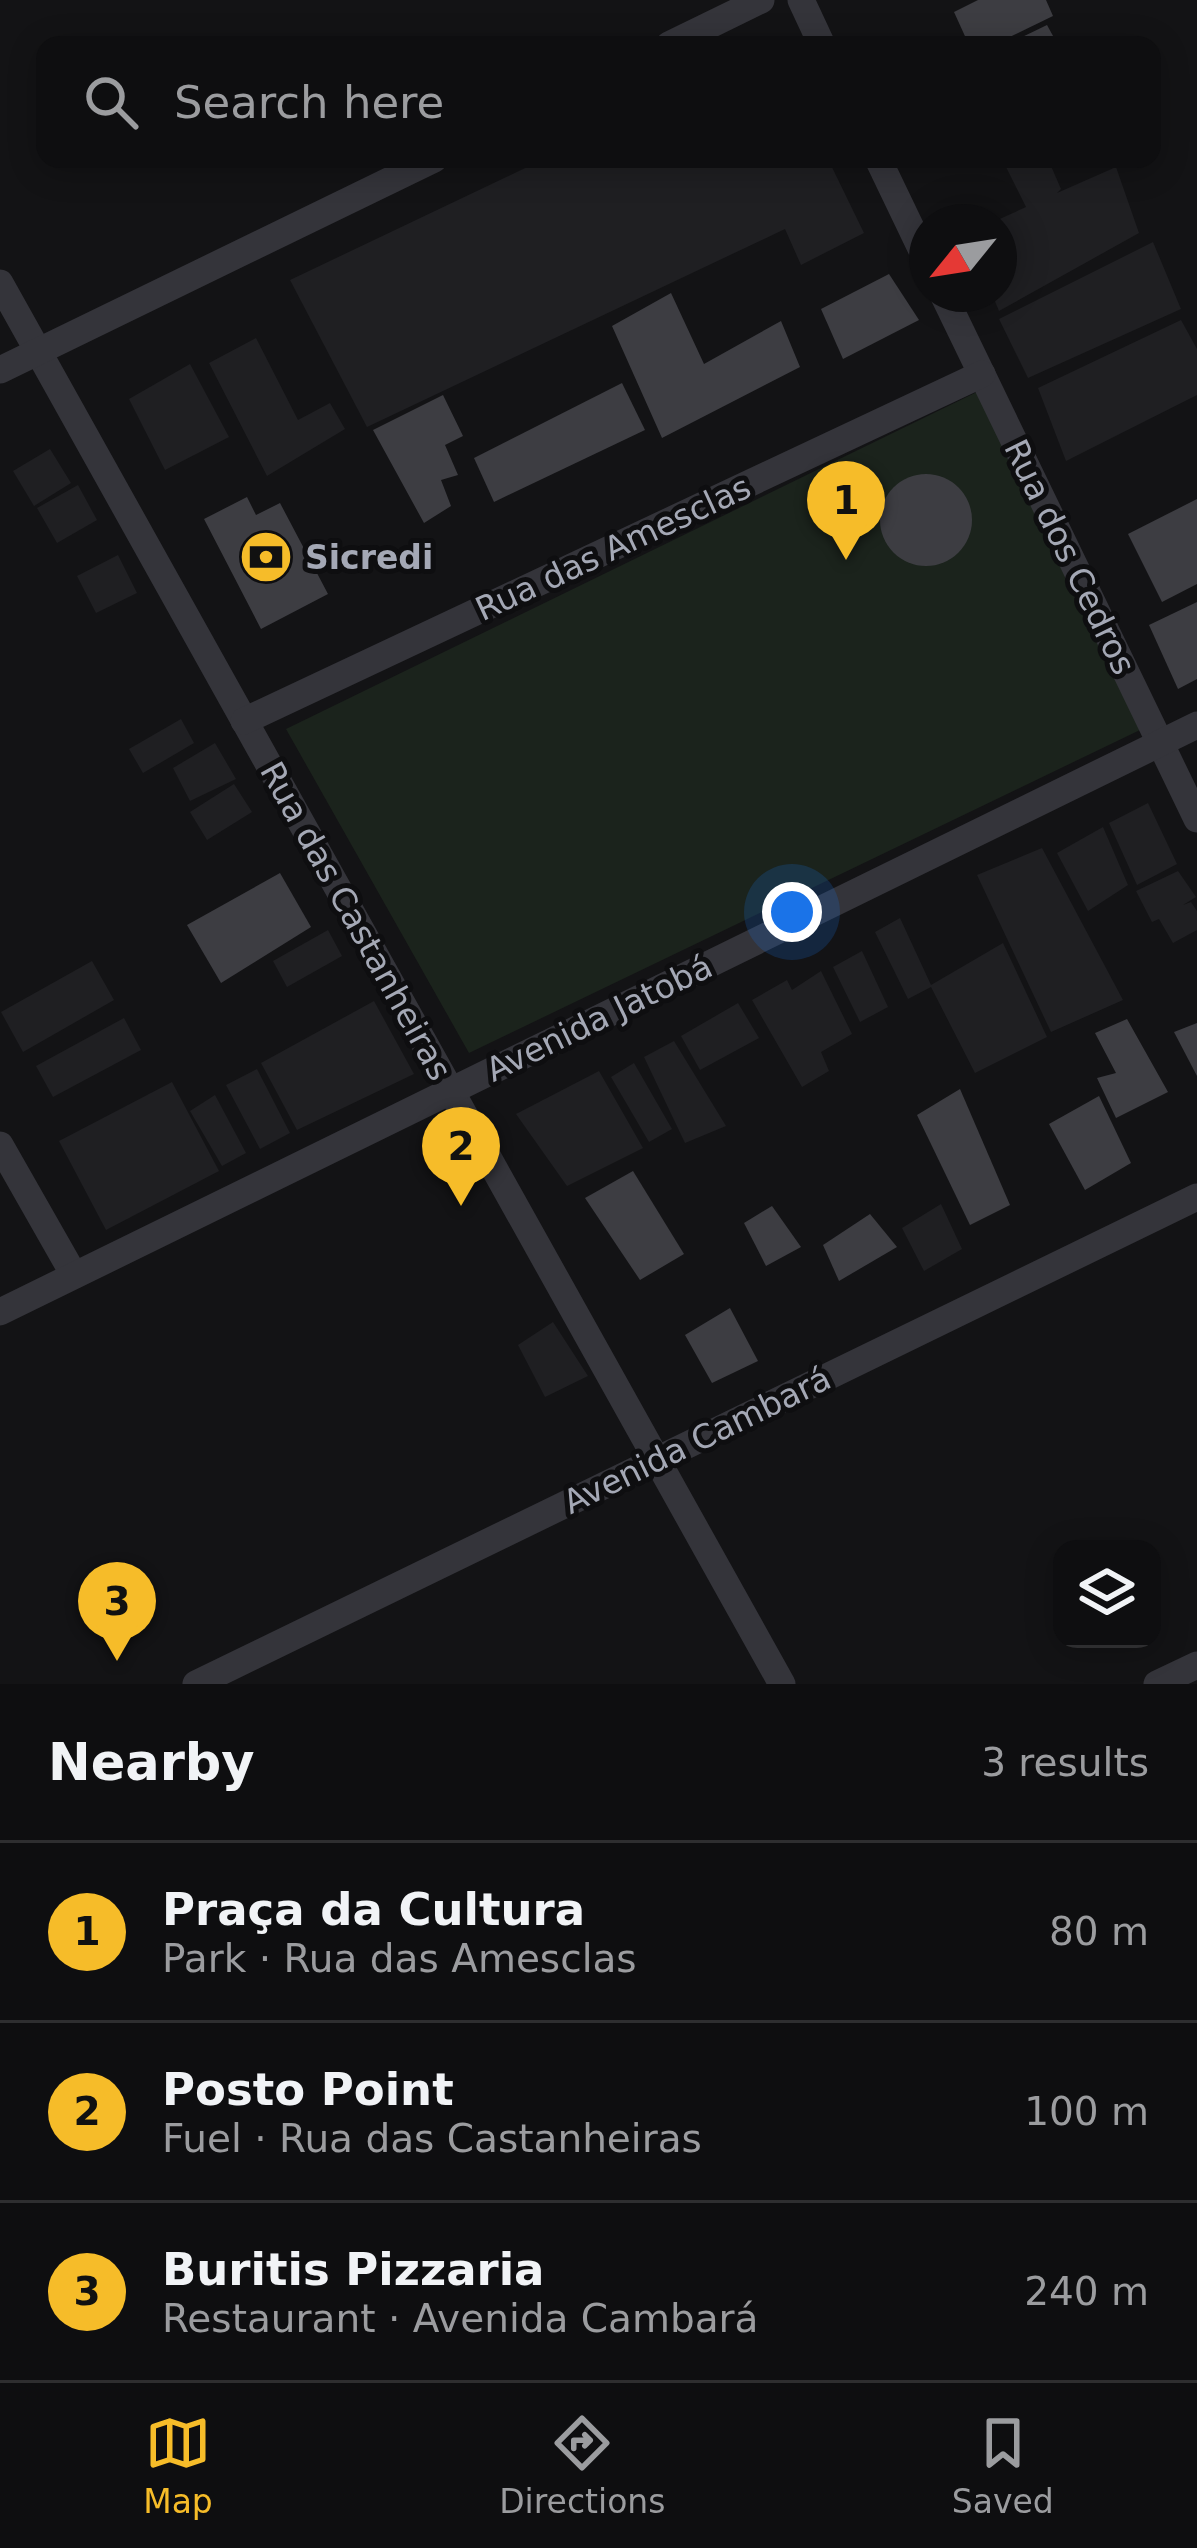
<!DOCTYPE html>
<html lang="en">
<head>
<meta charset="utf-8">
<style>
  :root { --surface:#0e0e10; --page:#1c1c1e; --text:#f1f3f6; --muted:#9b9c9f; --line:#2e2e30; --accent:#f6bc29 }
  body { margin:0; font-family:"DejaVu Sans",sans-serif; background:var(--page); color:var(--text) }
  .controls { position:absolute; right:36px; bottom:36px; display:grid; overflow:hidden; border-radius:24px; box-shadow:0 6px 30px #0003 }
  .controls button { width:108px; height:108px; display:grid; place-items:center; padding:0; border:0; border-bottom:3px solid var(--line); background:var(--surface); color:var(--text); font:60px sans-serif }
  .compass { position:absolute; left:909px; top:204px; width:108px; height:108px; border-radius:50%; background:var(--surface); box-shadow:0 6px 30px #0003; rotate:240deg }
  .you { position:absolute; left:792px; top:912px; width:42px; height:42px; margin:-30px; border:9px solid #fff; border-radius:50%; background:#1a73e8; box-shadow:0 0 0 18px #1a73e833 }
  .badge { display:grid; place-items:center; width:78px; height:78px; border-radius:50%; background:var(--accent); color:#111; font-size:39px; font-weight:700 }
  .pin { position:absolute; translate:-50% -99px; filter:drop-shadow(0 3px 6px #0008) }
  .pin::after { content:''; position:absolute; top:63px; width:42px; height:36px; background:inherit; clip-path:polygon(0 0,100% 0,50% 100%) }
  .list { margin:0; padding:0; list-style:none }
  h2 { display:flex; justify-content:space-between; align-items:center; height:156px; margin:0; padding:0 48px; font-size:51px }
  h2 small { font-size:39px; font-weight:400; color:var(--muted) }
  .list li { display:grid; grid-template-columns:78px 1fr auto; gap:36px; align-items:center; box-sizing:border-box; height:180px; padding:0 48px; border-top:3px solid var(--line) }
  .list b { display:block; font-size:45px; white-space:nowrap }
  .list p { margin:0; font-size:39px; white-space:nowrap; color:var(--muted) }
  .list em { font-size:39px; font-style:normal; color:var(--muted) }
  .icon { flex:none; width:66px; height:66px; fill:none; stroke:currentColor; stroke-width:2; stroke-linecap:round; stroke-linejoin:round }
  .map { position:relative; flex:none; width:1197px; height:1684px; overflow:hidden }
  .search { position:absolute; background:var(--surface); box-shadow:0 6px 30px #0003; left:36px; right:36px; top:36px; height:132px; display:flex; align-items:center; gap:30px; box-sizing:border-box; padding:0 42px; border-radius:24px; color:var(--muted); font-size:45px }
  .sheet { height:696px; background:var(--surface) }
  nav { display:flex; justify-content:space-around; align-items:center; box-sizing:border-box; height:168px; border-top:3px solid var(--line); background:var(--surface); font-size:33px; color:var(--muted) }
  nav a { display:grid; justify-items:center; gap:6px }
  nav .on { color:var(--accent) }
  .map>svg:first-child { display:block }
  .built { fill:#1f1f22 }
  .green { fill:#1b231c }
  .building { fill:#3d3d42 }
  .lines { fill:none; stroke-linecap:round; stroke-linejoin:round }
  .minor { stroke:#34343a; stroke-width:27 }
  .labels { text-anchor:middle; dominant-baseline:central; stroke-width:10; stroke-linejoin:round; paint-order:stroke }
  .street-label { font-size:33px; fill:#a4a8b5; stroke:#0e0e10 }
  .poi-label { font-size:33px; font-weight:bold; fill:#a4a8b5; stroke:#0e0e10; text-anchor:start }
</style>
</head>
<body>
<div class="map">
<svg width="1197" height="1684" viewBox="0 0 1197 1684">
  <rect width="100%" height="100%" fill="#131315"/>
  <g class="built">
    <path d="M544,159H828L864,233L801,265L785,229L367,427L290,280Z"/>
    <path d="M1002,159H1048L1061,189L1057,193L1116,167L1139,233L999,311L992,294H999V222H993L1026,207Z"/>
    <path d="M1153,242L1181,309L1028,378L999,319Z"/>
    <path d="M1181,320L1197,349V395L1066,461L1038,388Z"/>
    <path d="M256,338L298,420L330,403L345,429L267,476L209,363Z"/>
    <path d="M190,364L229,437L165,470L129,399Z"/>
    <path d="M50,449L71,483L34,506L13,471Z"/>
    <path d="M78,485L97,520L57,543L37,508Z"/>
    <path d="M118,555L137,593L96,613L77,576Z"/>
    <path d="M181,719L194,743L143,773L129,749Z"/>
    <path d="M215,743L236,779L190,801L173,768Z"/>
    <path d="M234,784L252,812L207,840L190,812Z"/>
    <path d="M1148,803L1177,864L1137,885L1109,823Z"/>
    <path d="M1103,827L1128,885L1088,911L1057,853Z"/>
    <path d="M1042,848L1123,1000L1051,1032L977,875Z"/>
    <path d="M1178,871L1196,897L1183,905L1191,902L1197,911V930L1173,943L1159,919L1152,922L1136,891Z"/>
    <path d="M900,918L931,985L1003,943L1047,1037L975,1073L931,987L908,999L875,932Z"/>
    <path d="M328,930L342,956L287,987L273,961Z"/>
    <path d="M862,951L888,1007L860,1022L833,967Z"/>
    <path d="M92,961L114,1000L23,1052L1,1012Z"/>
    <path d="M821,971L852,1034L821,1052L829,1071L802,1087L752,1000L787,980L792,990Z"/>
    <path d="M374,1001L414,1074L297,1130L261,1063Z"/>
    <path d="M738,1003L759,1038L700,1070L681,1036Z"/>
    <path d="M124,1018L141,1050L53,1097L36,1066Z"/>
    <path d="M674,1041L726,1126L685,1143L644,1057Z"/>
    <path d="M634,1063L672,1129L649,1142L611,1077Z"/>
    <path d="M257,1069L290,1133L260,1149L226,1085Z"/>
    <path d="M599,1071L643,1148L567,1186L516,1114Z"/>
    <path d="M172,1082L219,1171L106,1230L59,1141Z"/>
    <path d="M215,1095L246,1153L222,1166L190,1111Z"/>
    <path d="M941,1204L962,1249L924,1271L902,1228Z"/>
    <path d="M553,1322L588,1376L545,1397L518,1345Z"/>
  </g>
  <path class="green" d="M979,391L1140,730L469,1053L286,729Z"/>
  <g class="building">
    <path d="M978,0H1046L1053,16L993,45H969L954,12Z"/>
    <path d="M1047,25L1058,45H1006Z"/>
    <path d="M889,274L919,320L843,359L821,309Z"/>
    <path d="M671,293L704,364L781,321L800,367L662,438L612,326Z"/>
    <path d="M622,383L645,430L494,502L474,458Z"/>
    <path d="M443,395L463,436L445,445L458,475L441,480L451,506L424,523L373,430Z"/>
    <circle cx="926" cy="520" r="46"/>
    <path d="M247,497L256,515L280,503L328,594L261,629L204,519Z"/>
    <path d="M1197,499V584L1162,602L1128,534Z"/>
    <path d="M1197,602V679L1178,689L1149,625Z"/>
    <path d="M280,873L311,927L221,983L187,925Z"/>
    <path d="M1127,1019L1168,1092L1116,1118L1097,1078L1116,1073L1095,1033Z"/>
    <path d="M1197,1023V1076L1174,1032Z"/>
    <path d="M960,1089L1010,1205L970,1225L917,1115Z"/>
    <path d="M1099,1096L1131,1163L1085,1190L1049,1124Z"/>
    <path d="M633,1171L684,1254L640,1280L585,1198Z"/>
    <path d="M772,1206L801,1247L766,1266L744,1223Z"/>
    <path d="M870,1214L897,1247L839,1281L823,1245Z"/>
    <path d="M730,1308L758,1361L712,1383L685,1335Z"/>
  </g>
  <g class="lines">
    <g class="minor">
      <path d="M801,0L822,45"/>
      <path d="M669,45L761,0"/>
      <path d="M878,159L927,261"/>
      <path d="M0,283L782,1684"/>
      <path d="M943,294L1197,819"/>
      <path d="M0,370L434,159"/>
      <path d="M244,721L982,374"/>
      <path d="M0,1145L74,1275"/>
      <path d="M0,1312L1197,725"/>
      <path d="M196,1684L1197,1197"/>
      <path d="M1157,1684L1197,1665"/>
    </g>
  </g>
  <defs>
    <g id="bank-disc" transform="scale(2.7)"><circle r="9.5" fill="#f6bc29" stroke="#0e0e10"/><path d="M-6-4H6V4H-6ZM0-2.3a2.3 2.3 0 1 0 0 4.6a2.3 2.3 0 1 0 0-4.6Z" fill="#111"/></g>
  </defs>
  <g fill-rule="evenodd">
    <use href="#bank-disc" x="266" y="557"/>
  </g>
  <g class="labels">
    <g class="street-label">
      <text transform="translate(613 548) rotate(-25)">Rua das Amesclas</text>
      <text transform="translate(1070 557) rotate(64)">Rua dos Cedros</text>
      <text transform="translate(356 921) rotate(61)">Rua das Castanheiras</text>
      <text transform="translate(599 1018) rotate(-26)">Avenida Jatobá</text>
      <text transform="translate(697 1440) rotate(-26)">Avenida Cambará</text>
    </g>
    <g class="poi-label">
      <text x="305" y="557">Sicredi</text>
    </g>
  </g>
</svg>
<div class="controls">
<button><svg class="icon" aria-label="layers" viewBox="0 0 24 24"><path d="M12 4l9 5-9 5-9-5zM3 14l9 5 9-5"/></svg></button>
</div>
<svg class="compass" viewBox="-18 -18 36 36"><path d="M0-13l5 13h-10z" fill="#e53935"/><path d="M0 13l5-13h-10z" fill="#9b9c9f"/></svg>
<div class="you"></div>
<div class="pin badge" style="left:846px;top:560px">1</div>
<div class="pin badge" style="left:461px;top:1206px">2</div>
<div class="pin badge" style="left:117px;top:1661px">3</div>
<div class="search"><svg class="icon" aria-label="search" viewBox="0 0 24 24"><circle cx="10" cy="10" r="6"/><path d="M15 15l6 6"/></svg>Search here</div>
</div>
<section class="sheet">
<h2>Nearby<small>3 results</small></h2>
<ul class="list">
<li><span class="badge">1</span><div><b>Praça da Cultura</b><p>Park · Rua das Amesclas</p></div><em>80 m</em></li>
<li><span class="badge">2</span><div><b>Posto Point</b><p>Fuel · Rua das Castanheiras</p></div><em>100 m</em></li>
<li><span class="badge">3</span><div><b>Buritis Pizzaria</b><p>Restaurant · Avenida Cambará</p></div><em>240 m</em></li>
</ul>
</section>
<nav>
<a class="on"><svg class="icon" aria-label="map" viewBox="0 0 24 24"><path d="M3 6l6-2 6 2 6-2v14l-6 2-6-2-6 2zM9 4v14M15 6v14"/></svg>Map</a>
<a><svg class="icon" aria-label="directions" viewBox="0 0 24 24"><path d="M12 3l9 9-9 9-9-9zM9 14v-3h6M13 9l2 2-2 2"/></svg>Directions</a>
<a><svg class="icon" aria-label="saved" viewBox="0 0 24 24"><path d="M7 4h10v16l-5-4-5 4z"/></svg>Saved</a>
</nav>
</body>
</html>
